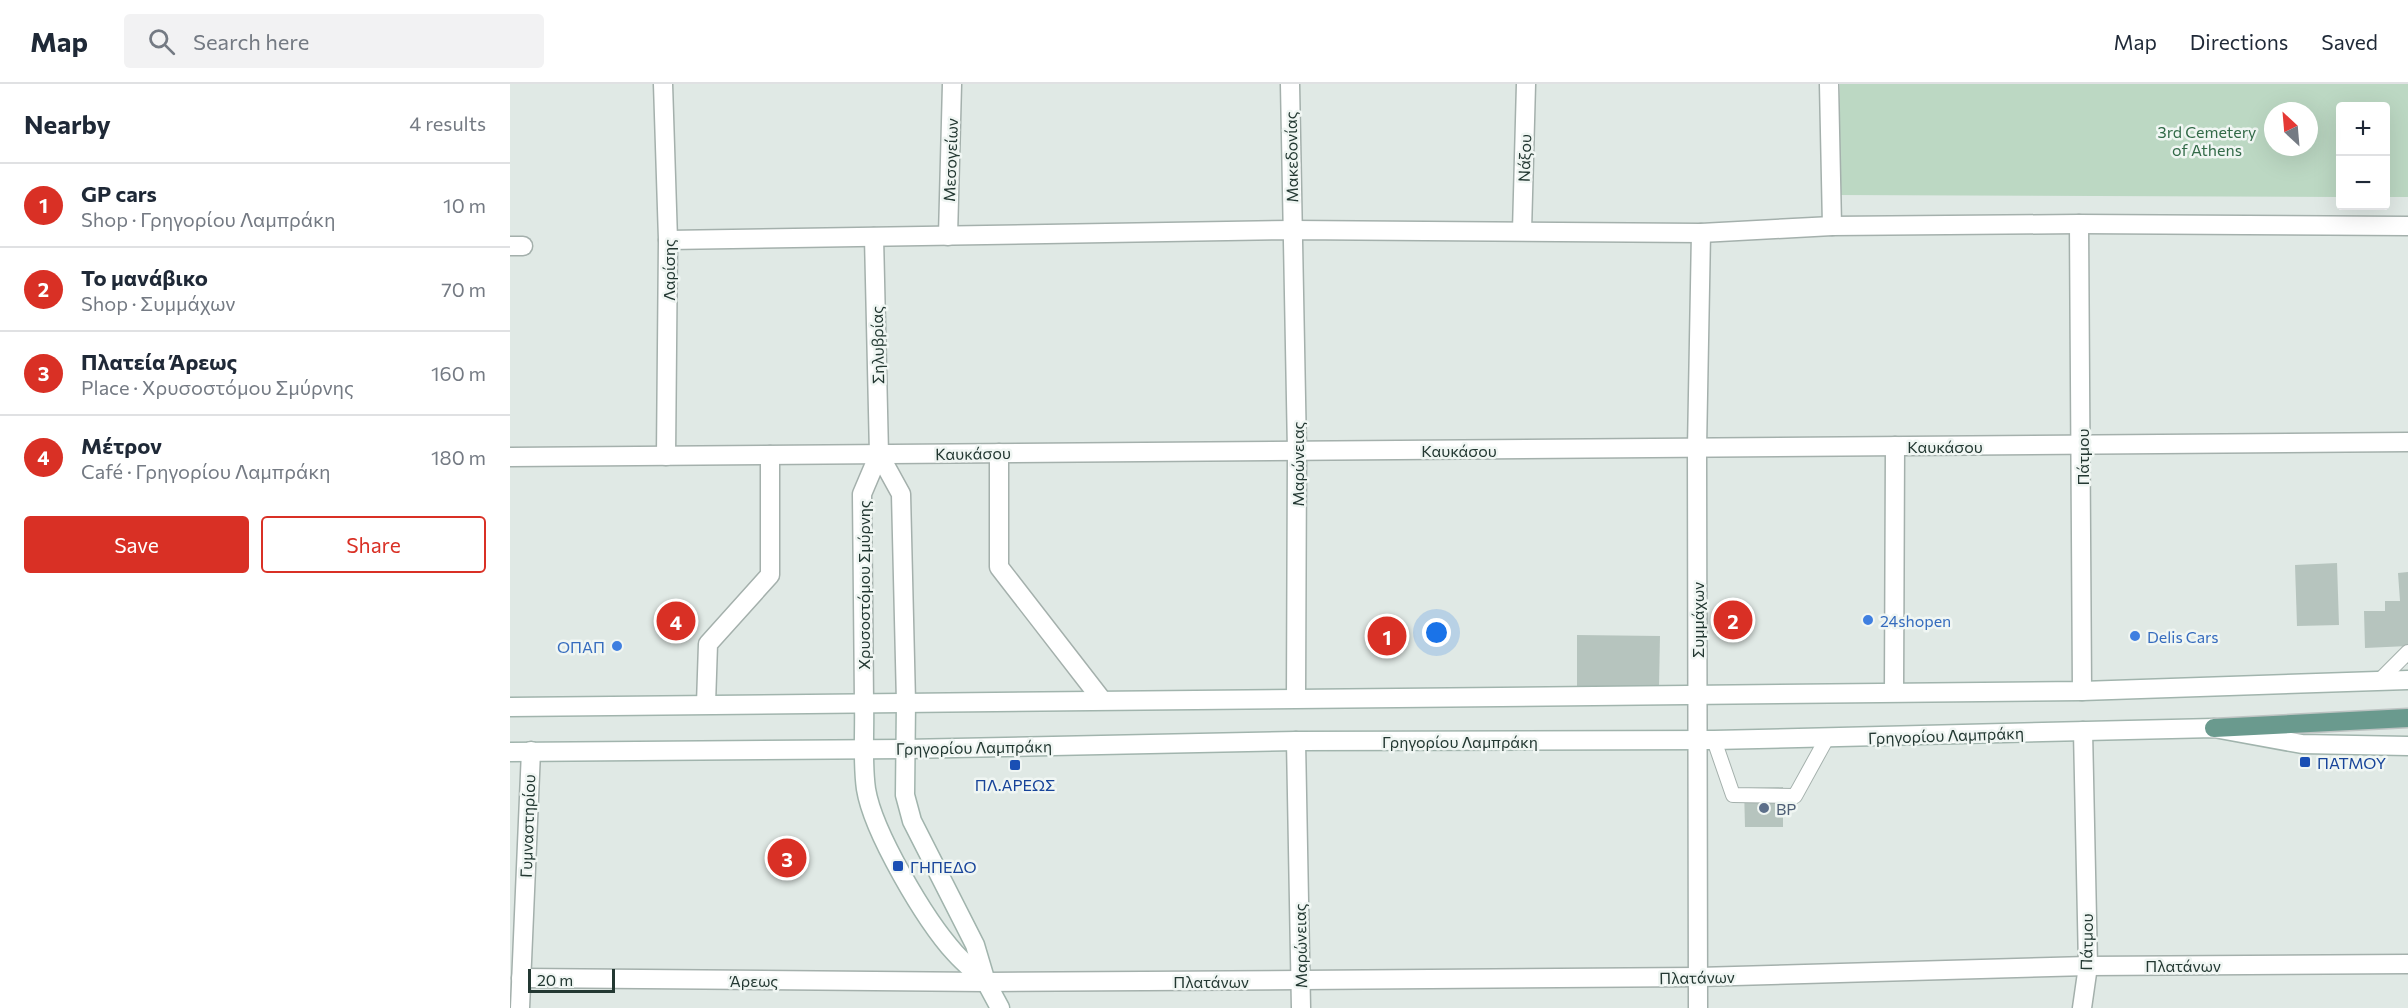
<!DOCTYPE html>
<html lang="en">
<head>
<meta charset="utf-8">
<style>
  :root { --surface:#fff; --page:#f2f2f3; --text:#1f2937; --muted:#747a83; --line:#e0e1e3; --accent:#d93025 }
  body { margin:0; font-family:Commissioner,sans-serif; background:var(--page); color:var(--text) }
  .controls { position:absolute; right:18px; top:18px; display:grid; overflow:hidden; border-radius:6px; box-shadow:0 6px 24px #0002 }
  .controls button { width:54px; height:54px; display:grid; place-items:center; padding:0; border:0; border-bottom:2px solid var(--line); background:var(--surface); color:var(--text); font:30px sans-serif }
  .compass { position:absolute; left:1754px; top:18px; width:54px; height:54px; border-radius:50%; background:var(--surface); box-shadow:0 6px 24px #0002; rotate:334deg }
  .scale { position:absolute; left:18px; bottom:15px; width:87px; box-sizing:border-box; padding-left:6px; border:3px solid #233832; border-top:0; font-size:16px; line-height:21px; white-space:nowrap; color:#233832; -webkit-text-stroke:4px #f0f6f3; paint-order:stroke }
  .you { position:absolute; left:927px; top:549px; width:21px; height:21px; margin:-15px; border:4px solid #fff; border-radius:50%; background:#1a73e8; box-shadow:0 0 0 9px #1a73e833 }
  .badge { display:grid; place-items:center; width:39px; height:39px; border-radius:50%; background:var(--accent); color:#fff; font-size:20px; font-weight:700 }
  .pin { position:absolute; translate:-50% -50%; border:3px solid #fff; box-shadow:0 2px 6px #0006 }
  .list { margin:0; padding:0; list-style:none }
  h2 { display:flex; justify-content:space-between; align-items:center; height:78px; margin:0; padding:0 24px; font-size:26px }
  h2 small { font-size:20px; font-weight:400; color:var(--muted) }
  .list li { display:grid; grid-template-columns:39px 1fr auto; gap:18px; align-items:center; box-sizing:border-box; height:84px; padding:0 24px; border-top:2px solid var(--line) }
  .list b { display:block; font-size:22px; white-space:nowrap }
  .list p { margin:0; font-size:20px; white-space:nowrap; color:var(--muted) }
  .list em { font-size:20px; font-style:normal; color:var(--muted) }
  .actions { display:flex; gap:12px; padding:18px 24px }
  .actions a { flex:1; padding:14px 0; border:2px solid var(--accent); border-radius:6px; text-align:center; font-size:21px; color:var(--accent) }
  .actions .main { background:var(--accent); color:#fff }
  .icon { flex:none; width:33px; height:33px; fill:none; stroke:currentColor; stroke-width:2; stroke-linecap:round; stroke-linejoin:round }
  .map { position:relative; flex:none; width:1898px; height:924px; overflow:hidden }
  header { display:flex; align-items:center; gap:36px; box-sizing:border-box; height:84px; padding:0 30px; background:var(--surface); border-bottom:2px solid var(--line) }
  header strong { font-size:28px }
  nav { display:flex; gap:33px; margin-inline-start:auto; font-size:21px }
  .search { width:420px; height:54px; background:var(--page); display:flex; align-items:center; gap:15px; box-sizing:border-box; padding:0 21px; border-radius:6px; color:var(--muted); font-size:22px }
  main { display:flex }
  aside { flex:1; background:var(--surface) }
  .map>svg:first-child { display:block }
  .green { fill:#bcd8c3; fill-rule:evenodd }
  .building { fill:#b6c4be }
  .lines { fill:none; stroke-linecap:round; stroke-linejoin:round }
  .lane-casing { stroke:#a4b0ac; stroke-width:16 }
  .street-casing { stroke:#a4b0ac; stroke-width:21 }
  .secondary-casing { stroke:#a1b4ad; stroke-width:21 }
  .primary-casing { stroke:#bdc3c2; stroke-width:21 }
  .lane { stroke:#fff; stroke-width:14 }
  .street { stroke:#fff; stroke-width:18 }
  .secondary { stroke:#fff; stroke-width:18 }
  .primary { stroke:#6a9a8e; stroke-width:18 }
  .shop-dot { fill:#3f7fe0; stroke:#f0f6f3; stroke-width:2 }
  .transit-dot { fill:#1a4fb4; stroke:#f0f6f3; stroke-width:2 }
  .service-dot { fill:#5c6f8a; stroke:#f0f6f3; stroke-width:2 }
  .labels { text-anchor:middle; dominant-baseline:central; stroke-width:5; stroke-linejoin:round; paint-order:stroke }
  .park-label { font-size:16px; fill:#326a48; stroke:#f0f6f3 }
  .street-label { font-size:16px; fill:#233832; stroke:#f0f6f3 }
  .shop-label { font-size:16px; fill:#366cbe; stroke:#f0f6f3; text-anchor:start }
  .transit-label { font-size:16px; fill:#164399; stroke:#f0f6f3; text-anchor:start }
  .service-label { font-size:16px; fill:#4e5e75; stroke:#f0f6f3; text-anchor:start }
</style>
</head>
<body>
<header>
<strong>Map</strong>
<div class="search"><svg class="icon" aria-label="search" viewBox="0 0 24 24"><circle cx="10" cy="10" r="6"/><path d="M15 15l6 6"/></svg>Search here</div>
<nav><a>Map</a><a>Directions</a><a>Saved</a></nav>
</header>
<main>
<aside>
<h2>Nearby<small>4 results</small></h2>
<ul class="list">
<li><span class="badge">1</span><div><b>GP cars</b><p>Shop · Γρηγορίου Λαμπράκη</p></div><em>10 m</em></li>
<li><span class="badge">2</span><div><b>Το μανάβικο</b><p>Shop · Συμμάχων</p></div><em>70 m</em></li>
<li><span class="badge">3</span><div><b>Πλατεία Άρεως</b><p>Place · Χρυσοστόμου Σμύρνης</p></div><em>160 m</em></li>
<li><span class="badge">4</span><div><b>Μέτρον</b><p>Café · Γρηγορίου Λαμπράκη</p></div><em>180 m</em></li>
</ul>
<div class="actions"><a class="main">Save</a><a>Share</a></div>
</aside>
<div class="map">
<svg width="1898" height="924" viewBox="0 0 1898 924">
  <rect width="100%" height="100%" fill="#e0e9e5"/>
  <path class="green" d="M1330,0H1898V113H1876V22H1830V113L1326,111ZM1763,27H1799V63H1763Z"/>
  <g class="building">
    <path d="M1827,479L1829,541L1787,542L1785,481Z"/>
    <path d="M1898,488V562L1855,564L1854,527H1875V517H1890L1888,489Z"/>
    <path d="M1067,551L1150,552L1149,603L1067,602Z"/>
    <path d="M1273,703V743H1235L1234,704Z"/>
  </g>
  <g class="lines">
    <g class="lane-casing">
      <g id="lane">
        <path d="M1869,597L1898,568"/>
        <path d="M1204,656L1223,711L1285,712L1317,654"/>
      </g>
    </g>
    <g class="street-casing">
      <g id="street">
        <path d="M153,0L158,156L156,372"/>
        <path d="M780,0L787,367L786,614"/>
        <path d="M1319,0L1322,142"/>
        <path d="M1569,140L1572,607"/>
        <path d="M1012,147L1016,0"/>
        <path d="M438,152L442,0"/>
        <path d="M158,156L782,146L1191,149L1322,142L1569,140L1898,142"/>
        <path d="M0,162H13"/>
        <path d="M489,369V483L592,616"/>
        <path d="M369,370L391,410L396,618"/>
        <path d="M0,373L1898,358"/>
        <path d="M1384,608L1385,362"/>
        <path d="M354,618L352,410L369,370L364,153"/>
        <path d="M196,620L198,560L260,491V371"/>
        <path d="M786,657L791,924"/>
        <path d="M11,894L476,898L791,896L1188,893L1578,882L1898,880"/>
        <path d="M10,924L21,667"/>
        <path d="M1188,924L1187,364L1191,149"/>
        <path d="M1572,924L1578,882L1573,647"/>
      </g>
    </g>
    <g class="secondary-casing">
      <g id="secondary">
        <path d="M354,618C355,646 352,677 356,705C363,748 415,836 445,869C454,879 465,888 474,897"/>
        <path d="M396,618L395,711L402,737L465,861L476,898L490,924"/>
        <path d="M0,623L1572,607L1898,596"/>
        <path d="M0,668L395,665L786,657L1204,656L1704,644L1792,660L1898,662"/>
      </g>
    </g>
    <g class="primary-casing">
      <path id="primary" d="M1704,644L1898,634"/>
    </g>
    <use href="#lane" class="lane"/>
    <use href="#street" class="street"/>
    <use href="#secondary" class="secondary"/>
    <use href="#primary" class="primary"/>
  </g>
  <g class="shop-dot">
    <circle cx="1358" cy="536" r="6"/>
    <circle cx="1625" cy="552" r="6"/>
    <circle cx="107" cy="562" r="6"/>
  </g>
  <g class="transit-dot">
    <rect x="1789" y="672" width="12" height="12" rx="3"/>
    <rect x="499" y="675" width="12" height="12" rx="3"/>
    <rect x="382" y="776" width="12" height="12" rx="3"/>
  </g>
  <circle class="service-dot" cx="1254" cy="724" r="6"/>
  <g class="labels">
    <g class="park-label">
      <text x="1697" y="47">3rd Cemetery<tspan x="1697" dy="18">of Athens</tspan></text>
    </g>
    <g class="street-label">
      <text transform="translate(781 73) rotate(-91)">Μακεδονίας</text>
      <text transform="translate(1014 74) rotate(-88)">Νάξου</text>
      <text transform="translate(440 76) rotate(-88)">Μεσογείων</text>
      <text transform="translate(158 186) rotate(-90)">Λαρίσης</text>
      <text transform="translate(367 261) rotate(-91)">Σηλυβρίας</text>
      <text x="1435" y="362">Καυκάσου</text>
      <text x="949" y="366">Καυκάσου</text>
      <text transform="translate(463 369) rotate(-1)">Καυκάσου</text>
      <text transform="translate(1572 373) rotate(-90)">Πάτμου</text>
      <text transform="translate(787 380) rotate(-90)">Μαρώνειας</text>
      <text transform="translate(353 501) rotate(-90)">Χρυσοστόμου Σμύρνης</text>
      <text transform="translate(1187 536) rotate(-90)">Συμμάχων</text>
      <text transform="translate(1436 651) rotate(-2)">Γρηγορίου Λαμπράκη</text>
      <text x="950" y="657">Γρηγορίου Λαμπράκη</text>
      <text transform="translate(464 663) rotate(-1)">Γρηγορίου Λαμπράκη</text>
      <text transform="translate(17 742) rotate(-88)">Γυμναστηρίου</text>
      <text transform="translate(1576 858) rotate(-89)">Πάτμου</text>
      <text transform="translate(790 862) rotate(-91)">Μαρώνειας</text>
      <text x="1673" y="881">Πλατάνων</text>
      <text transform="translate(1187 893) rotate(-1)">Πλατάνων</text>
      <text x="244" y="896">Άρεως</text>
      <text x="701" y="897">Πλατάνων</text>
    </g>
    <g class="shop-label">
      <text x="1370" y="536">24shopen</text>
      <text x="1637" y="552">Delis Cars</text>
      <text x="95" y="562" text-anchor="end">ΟΠΑΠ</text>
    </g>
    <g class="transit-label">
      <text x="1807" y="678">ΠΑΤΜΟΥ</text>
      <text x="505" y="700" text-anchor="middle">ΠΛ.ΑΡΕΩΣ</text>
      <text x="400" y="782">ΓΗΠΕΔΟ</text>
    </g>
    <g class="service-label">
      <text x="1266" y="724">BP</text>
    </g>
  </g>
</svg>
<div class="controls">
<button>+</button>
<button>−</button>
</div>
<svg class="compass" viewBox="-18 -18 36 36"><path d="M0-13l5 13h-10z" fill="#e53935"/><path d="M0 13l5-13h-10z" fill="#747a83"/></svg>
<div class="scale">20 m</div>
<div class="you"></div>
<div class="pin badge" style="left:877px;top:552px">1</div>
<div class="pin badge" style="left:1223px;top:536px">2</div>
<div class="pin badge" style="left:277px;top:774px">3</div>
<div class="pin badge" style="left:166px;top:537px">4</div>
</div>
</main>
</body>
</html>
